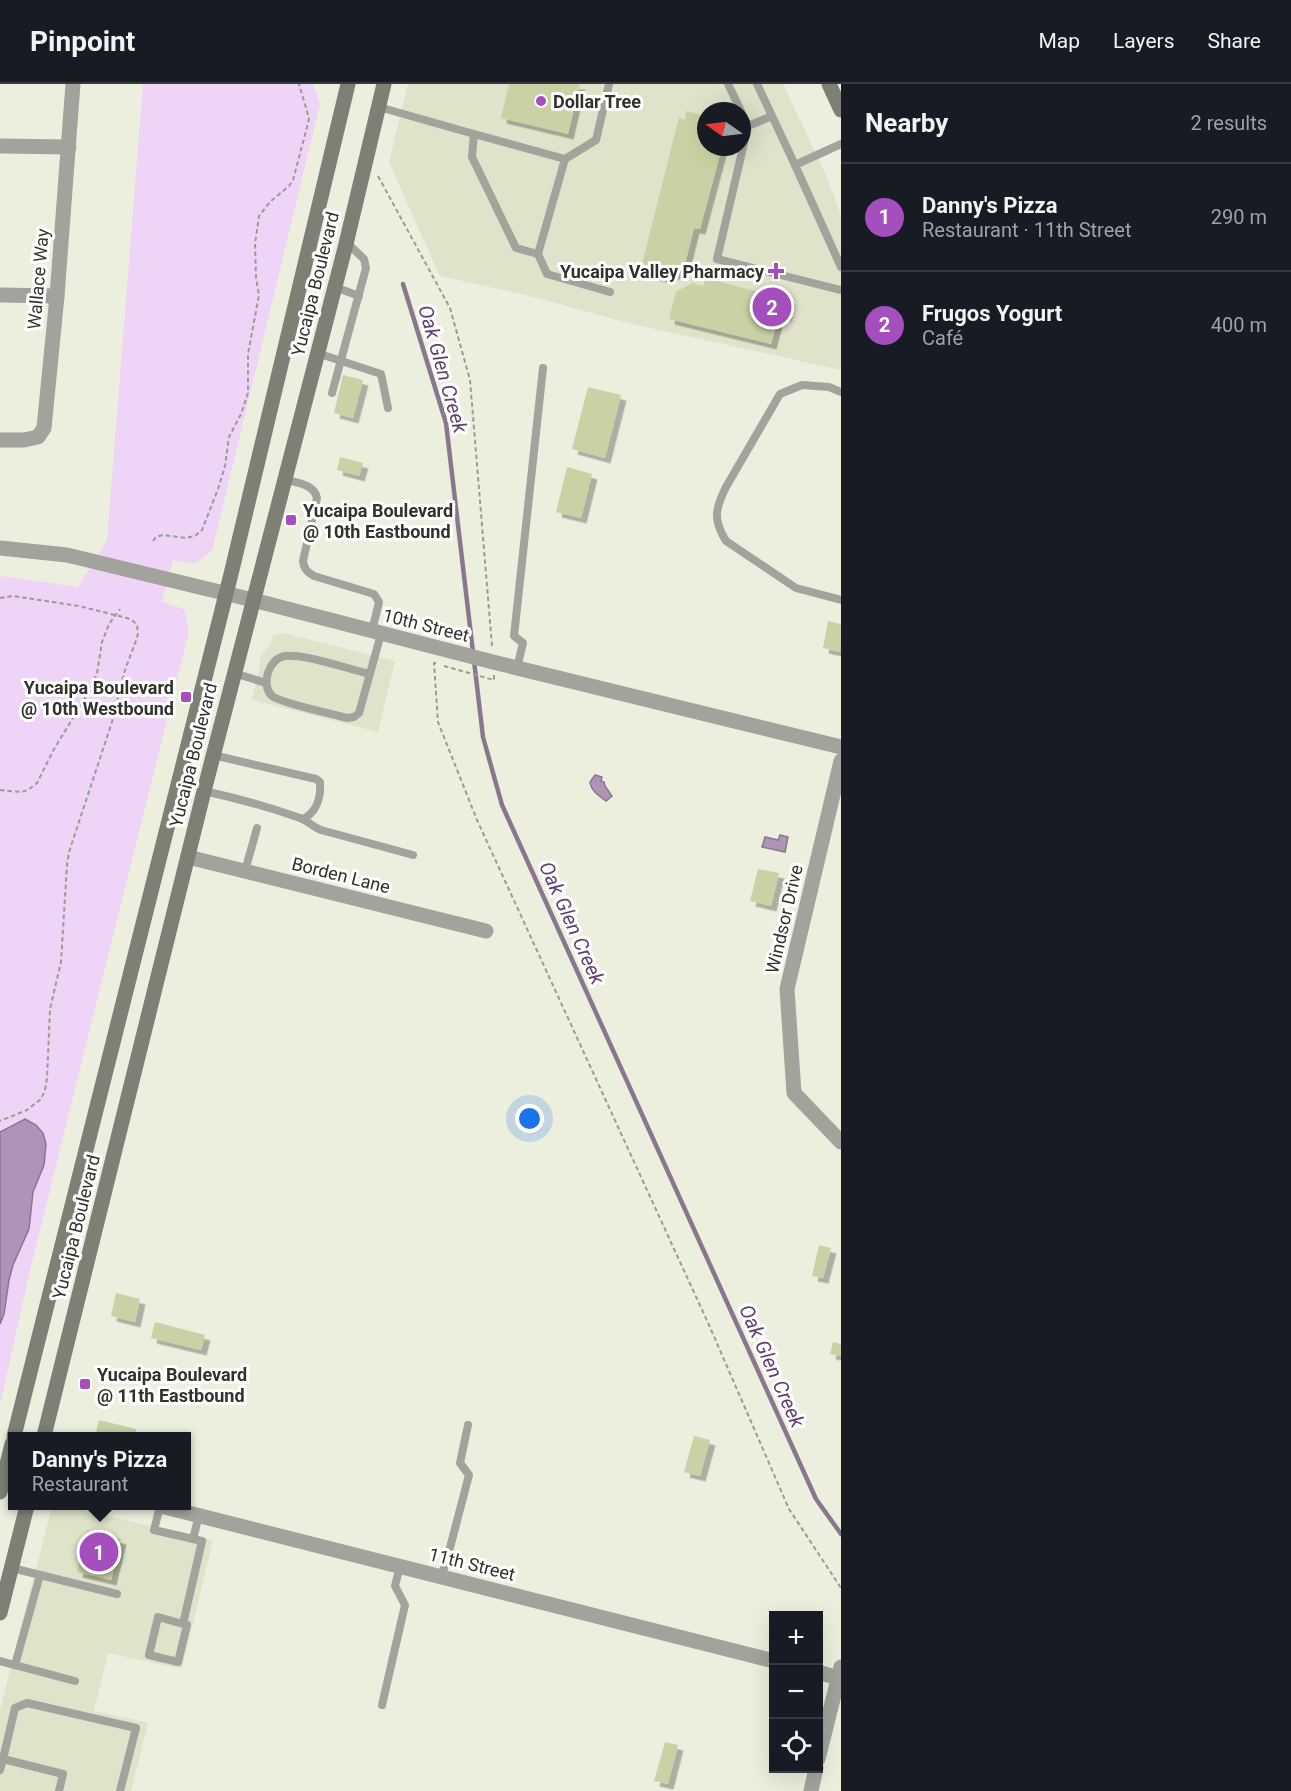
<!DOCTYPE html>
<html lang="en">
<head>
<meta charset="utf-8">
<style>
  :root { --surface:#171b24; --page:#20242c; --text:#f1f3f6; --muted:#9ea1a6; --line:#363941; --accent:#a44fbd }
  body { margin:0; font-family:Roboto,sans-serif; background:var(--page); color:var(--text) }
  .controls { position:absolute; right:18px; bottom:18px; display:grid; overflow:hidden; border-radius:0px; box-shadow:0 6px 24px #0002 }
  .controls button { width:54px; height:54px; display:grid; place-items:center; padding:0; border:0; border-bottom:2px solid var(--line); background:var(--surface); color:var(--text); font:30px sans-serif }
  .compass { position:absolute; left:697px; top:18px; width:54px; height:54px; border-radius:50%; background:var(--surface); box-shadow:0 6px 24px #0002; rotate:284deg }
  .you { position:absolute; left:530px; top:1035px; width:21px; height:21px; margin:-15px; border:4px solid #fff; border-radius:50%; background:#1a73e8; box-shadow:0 0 0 9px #1a73e833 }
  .badge { display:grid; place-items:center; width:39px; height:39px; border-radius:50%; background:var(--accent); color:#fff; font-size:20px; font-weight:700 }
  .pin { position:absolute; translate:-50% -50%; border:3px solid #fff; box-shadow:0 2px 6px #0006 }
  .popup { position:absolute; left:8px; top:1348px; width:183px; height:78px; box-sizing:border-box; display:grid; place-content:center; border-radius:0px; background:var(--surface); filter:drop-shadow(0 2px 4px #0005); font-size:20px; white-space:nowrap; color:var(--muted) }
  .popup b { font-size:22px; color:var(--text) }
  .popup::after { content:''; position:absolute; left:50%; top:100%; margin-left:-12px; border:12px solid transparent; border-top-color:var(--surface) }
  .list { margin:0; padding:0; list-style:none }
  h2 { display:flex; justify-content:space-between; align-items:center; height:78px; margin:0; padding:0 24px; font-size:26px }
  h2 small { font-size:20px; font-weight:400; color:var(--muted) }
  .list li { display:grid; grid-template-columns:39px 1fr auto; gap:18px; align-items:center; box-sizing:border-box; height:108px; padding:0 24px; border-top:2px solid var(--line) }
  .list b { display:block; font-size:22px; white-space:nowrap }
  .list p { margin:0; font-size:20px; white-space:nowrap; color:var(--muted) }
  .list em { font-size:20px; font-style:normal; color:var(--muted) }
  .icon { flex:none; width:33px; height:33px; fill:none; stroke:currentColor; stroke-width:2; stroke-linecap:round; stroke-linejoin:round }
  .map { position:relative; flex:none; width:841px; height:1707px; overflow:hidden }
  header { display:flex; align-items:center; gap:36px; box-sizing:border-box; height:84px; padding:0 30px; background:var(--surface); border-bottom:2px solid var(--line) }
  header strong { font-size:28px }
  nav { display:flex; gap:33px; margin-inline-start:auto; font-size:21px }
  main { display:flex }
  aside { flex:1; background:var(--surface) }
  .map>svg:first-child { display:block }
  .built { fill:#dfe3ca; fill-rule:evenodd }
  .green { fill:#eed4f7 }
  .water { fill:#b094b8; stroke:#8a778e; stroke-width:1.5 }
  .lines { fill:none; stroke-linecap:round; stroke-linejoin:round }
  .stream { stroke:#8a778e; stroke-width:4.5 }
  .building { fill:#cad1a4; filter:url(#shadow) }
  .path { stroke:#9a9d90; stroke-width:2; stroke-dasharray:4.5 3; stroke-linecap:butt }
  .service { stroke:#a2a39c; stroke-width:8 }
  .minor { stroke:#a2a39c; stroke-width:15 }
  .tertiary { stroke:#a2a39c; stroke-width:15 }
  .secondary { stroke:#7e8076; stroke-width:15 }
  .poi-dot { fill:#a44fbd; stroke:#fff; stroke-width:2 }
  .labels { text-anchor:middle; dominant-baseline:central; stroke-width:6; stroke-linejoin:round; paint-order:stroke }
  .poi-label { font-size:18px; font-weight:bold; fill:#31322c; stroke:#fff; text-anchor:start }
  .street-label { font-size:18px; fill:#31322c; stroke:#fff }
  .water-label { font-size:20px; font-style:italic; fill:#633e6f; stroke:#fff }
</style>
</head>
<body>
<header>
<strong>Pinpoint</strong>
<nav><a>Map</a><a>Layers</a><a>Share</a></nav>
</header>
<main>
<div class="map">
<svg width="841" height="1707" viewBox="0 0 841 1707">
  <defs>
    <filter id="shadow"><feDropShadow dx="5.5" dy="5.5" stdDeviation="0" flood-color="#0004"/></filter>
  </defs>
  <rect width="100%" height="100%" fill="#ecefdd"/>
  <g class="built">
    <path d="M408,0H783L826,91L841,131V286L632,240L526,211L440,192L389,78ZM706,27H742V63H706Z"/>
    <path d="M284,549L395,577L378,648L252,616L260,583V573L271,560L273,551Z"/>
    <path d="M64,1422L213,1456L182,1585L108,1569L94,1627L148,1639L131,1707H0V1626L51,1425Z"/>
  </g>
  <path class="green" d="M143,0H313L320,20L212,467L194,480L173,476L162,518L184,525L189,547L30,1186L0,1321V492L78,503L107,456Z"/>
  <g class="water">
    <path d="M595,691L602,693L601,697L604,698L605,702L612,712L606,717C599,712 591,707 590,698Z"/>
    <path d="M780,751L788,753L785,768L762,763L765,753L778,756Z"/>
    <path d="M25,1035L36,1041L43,1049L46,1060L44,1081L33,1108L29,1145L13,1181L9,1196L4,1230L0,1240V1048Z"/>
  </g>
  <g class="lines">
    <path class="stream" d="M403,200L446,339L483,653L502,721L816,1415L841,1450"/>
  </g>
  <g class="building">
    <path d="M509,0H580L568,50L501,34Z"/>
    <path d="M686,27L706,32V63H722L700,145L694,144L684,184L666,194L640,188L679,33L685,36Z"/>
    <path d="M706,194L790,216L786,232L779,230L771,260L669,235L676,208L692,199L703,202Z"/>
    <path d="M343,291L363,296L353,334L334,329Z"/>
    <path d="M588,303L621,311L605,374L572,365Z"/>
    <path d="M340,373L363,379L359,392L337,386Z"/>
    <path d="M567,383L592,390L581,434L556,428Z"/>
    <path d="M828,537L841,540L840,568L823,564Z"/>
    <path d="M758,785L779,789L771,822L750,817Z"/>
    <path d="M819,1161L831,1164L823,1194L812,1192Z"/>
    <path d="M116,1209L140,1215L135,1238L111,1232Z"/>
    <path d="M155,1238L205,1251L201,1266L151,1254Z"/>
    <path d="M833,1258L841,1260V1272L830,1270Z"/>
    <path d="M99,1336L136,1345L135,1352H95Z"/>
    <path d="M694,1352L710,1356L700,1392L684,1388Z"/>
    <path d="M87,1446L121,1455L111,1496L77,1488Z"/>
    <path d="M665,1658L678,1661L668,1700L654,1697Z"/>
  </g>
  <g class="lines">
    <g class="path">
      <path d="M378,92L450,224L470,296L492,562"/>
      <path d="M153,457L156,453L163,451L186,454L195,452L202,446L218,405L225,382L229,353L241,330L248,309V270L259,211L256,194L255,160L259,132L270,118L289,102L293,96L307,43L309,34L299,0"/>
      <path d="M0,514L13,512L79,522L127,534L133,537L137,541L138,549L137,554L125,586L112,638L69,768L67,781L61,878L50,925L47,994L45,1006L41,1015L27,1026L0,1037"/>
      <path d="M436,579H434L438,638L477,736L709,1241L789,1425L841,1504"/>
      <path d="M444,582L494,596V591"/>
      <path d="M0,706L21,708L28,706L37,699L54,665L90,606L97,589L102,558L109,540L120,525"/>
    </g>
    <g class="service">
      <path d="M728,0L741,27"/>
      <path d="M757,0L795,81"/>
      <path d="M379,23L474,50L472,73L516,164L538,170L565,75L596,56L609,0"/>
      <path d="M742,30L748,42L717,175L841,206"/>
      <path d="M748,42L772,32"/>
      <path d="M474,50L565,75"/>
      <path d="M841,60L795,81L841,183"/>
      <path d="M538,170L547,190L610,208"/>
      <path d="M335,203L359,212"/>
      <path d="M317,269L381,290L388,324"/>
      <path d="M841,308L829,303L802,301L780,310L726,403C715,425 713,436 726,457L796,504L841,516"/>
      <path d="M332,309L366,184L364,175L346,158"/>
      <path d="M284,395C297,399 314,400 317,414L303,477C304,485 307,488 314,492L374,510L379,518L372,547"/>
      <path d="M517,584L523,559L514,552L543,284"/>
      <path d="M234,589L266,599"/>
      <path d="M370,590C348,585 306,570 285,572C269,574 260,601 272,612C280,619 333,630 347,634L354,633L359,629L381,550"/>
      <path d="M213,671L316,695L320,698C321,713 317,728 303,735"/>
      <path d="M204,707C236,714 269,723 300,734C308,737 313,743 321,746L413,771"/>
      <path d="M245,787L257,744"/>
      <path d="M160,1422L154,1446L202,1457L183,1540L187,1541L178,1578L149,1571L158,1533L183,1540"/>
      <path d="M193,1455L199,1431"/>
      <path d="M12,1484L117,1510"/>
      <path d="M441,1492L446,1479L469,1391L460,1379L468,1341"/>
      <path d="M0,1577L75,1597"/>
      <path d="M15,1581L40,1491"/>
      <path d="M382,1621L405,1521L395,1502L400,1482"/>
      <path d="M3,1675L15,1624L27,1619L136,1644L120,1707"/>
      <path d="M0,1686L3,1675L63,1690L59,1707"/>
    </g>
    <g class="minor">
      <path d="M0,62L69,63"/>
      <path d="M0,211L57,212"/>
      <path d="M0,356H24L38,353L44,344L57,212L73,0"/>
      <path d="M841,677L787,905L794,1009L841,1058"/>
      <path d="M188,773L486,847"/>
      <path d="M161,1422L774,1577"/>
      <path d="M818,1588L838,1594"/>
      <path d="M818,1675L841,1583"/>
      <path d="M811,1707L816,1684"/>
    </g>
    <path class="tertiary" d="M0,464L67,471L253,516L493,578L841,663"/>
    <g class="secondary">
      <path d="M829,0L841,26"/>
      <path d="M14,1352L231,490L348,0"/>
      <path d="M44,1352L204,707L345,164L384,0"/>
      <path d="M0,1408L12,1360"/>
      <path d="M0,1529L27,1422"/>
    </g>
  </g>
  <g class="poi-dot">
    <circle cx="541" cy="17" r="6"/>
    <path d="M773 178h6v6h6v6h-6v6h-6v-6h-6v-6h6z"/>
    <rect x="285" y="430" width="12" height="12" rx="3"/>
    <rect x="180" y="607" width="12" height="12" rx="3"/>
    <rect x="79" y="1294" width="12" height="12" rx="3"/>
  </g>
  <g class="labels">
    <g class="poi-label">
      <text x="553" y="17">Dollar Tree</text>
      <text x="764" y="187" text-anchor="end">Yucaipa Valley Pharmacy</text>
      <text x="303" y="426">Yucaipa Boulevard<tspan x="303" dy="21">@ 10th Eastbound</tspan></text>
      <text x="174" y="603" text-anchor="end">Yucaipa Boulevard<tspan x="174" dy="21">@ 10th Westbound</tspan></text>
      <text x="97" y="1290">Yucaipa Boulevard<tspan x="97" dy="21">@ 11th Eastbound</tspan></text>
    </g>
    <g class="street-label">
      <text transform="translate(38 195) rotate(-85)">Wallace Way</text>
      <text transform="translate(315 200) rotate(-76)">Yucaipa Boulevard</text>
      <text transform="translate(426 541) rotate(14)">10th Street</text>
      <text transform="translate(193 671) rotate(-76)">Yucaipa Boulevard</text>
      <text transform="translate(341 791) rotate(14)">Borden Lane</text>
      <text transform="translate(784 835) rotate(-77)">Windsor Drive</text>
      <text transform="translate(76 1143) rotate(-76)">Yucaipa Boulevard</text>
      <text transform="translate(472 1480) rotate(14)">11th Street</text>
    </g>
    <g class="water-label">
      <text transform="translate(443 285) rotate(74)">Oak Glen Creek</text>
      <text transform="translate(572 839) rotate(66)">Oak Glen Creek</text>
      <text transform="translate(772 1282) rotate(66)">Oak Glen Creek</text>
    </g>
  </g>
</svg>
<div class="controls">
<button>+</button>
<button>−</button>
<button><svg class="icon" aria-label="locate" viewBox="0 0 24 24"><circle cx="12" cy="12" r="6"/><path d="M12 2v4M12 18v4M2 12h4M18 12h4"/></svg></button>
</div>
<svg class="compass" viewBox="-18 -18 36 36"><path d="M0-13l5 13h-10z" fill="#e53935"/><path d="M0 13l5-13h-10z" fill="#9ea1a6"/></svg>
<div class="you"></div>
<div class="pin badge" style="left:99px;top:1468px">1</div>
<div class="popup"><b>Danny's Pizza</b>Restaurant</div>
<div class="pin badge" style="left:772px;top:223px">2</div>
</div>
<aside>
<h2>Nearby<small>2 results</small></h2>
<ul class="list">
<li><span class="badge">1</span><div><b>Danny's Pizza</b><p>Restaurant · 11th Street</p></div><em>290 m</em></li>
<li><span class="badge">2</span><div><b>Frugos Yogurt</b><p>Café</p></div><em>400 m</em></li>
</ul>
</aside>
</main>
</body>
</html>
